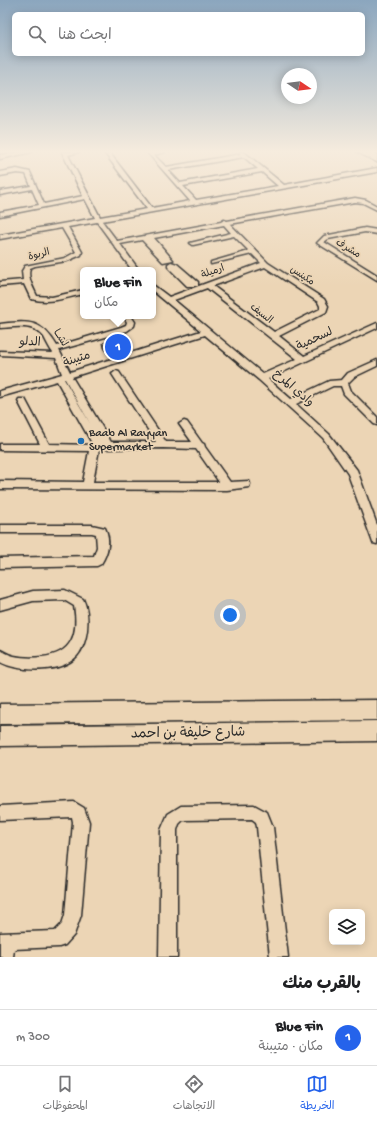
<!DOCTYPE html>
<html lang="ar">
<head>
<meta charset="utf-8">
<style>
  :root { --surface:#fff; --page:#f2f2f2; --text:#202124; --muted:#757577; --line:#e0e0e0; --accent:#2563eb }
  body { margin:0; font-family:"Gochi Hand","Playpen Sans Arabic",sans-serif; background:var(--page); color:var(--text); direction:rtl }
  .controls { position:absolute; right:12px; bottom:12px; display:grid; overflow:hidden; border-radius:6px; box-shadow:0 2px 10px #0003 }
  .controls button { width:36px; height:36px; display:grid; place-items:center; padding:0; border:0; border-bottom:1px solid var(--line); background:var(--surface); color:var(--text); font:20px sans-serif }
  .compass { position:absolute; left:281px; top:68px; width:36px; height:36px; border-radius:50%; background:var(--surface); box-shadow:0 2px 10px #0003; rotate:103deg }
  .you { position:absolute; left:230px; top:615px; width:14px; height:14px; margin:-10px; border:3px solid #fff; border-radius:50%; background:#1a73e8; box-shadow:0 0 0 6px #1a73e833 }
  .badge { display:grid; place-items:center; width:26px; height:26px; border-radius:50%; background:var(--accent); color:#fff; font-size:13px; font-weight:700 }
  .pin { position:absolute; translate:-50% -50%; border:2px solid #fff; box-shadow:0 1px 4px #0006 }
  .popup { position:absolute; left:80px; top:267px; width:76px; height:52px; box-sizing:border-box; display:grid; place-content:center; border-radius:6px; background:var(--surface); filter:drop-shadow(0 1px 3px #0005); font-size:13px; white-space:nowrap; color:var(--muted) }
  .popup b { font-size:15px; color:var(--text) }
  .popup::after { content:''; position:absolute; left:50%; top:100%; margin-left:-8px; border:8px solid transparent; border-top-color:var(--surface) }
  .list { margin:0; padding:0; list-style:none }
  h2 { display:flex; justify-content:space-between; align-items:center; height:52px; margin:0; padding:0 16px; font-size:17px }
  h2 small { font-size:13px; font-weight:400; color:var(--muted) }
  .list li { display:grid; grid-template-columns:26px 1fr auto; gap:12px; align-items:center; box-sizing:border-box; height:56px; padding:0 16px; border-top:1px solid var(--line) }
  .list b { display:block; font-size:15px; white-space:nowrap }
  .list p { margin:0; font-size:13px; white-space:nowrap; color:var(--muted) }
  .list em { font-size:13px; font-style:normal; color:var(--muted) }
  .icon { flex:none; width:22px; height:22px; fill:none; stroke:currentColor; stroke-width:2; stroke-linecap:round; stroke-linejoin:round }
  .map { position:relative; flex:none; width:377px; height:957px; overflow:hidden; direction:ltr }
  .search { position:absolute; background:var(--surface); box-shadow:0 2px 10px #0003; left:12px; right:12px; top:12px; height:44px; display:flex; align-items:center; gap:10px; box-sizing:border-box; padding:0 14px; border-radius:6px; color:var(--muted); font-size:15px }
  .sheet { height:108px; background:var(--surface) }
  nav { display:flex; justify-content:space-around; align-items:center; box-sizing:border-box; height:56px; border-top:1px solid var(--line); background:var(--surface); font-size:11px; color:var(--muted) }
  nav a { display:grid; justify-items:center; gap:2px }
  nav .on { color:var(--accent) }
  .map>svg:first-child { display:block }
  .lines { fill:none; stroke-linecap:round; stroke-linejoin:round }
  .street-casing { stroke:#2b2b2b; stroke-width:3 }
  .secondary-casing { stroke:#2b2b2b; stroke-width:3 }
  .highway-casing { stroke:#2b2b2b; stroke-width:3 }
  .street { fill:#ecd5b5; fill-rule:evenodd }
  .secondary { fill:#ecd5b5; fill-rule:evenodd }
  .highway { fill:#ecd5b5; fill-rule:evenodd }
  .wall { fill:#9d8e7a; stroke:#2b2b2b }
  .shaded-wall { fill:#7f7463; stroke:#2b2b2b }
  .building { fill:#b6a58e; stroke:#2b2b2b }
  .poi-dot { fill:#1f6fb2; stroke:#ecd5b5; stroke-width:1.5 }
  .labels { text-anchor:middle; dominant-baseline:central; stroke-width:3.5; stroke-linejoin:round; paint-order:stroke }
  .far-street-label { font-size:10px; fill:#2b2b2b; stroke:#ecd5b5 }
  .street-label { font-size:12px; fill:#2b2b2b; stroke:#ecd5b5 }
  .poi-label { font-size:12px; fill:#2b2b2b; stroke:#ecd5b5; text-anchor:start }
  .near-street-label { font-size:14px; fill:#2b2b2b; stroke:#ecd5b5 }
</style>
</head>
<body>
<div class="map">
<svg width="377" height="957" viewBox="0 0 377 957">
  <rect width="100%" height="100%" fill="#ecd5b5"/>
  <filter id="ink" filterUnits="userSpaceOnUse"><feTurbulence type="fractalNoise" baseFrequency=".025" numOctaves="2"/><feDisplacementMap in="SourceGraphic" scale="8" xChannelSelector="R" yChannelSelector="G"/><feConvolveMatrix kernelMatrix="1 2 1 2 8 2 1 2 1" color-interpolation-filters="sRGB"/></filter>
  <g filter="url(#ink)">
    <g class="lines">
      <g class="street-casing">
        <g id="street">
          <path d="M20,152H32L0,159V155Z"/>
          <path d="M62,152H79L68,155L100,217L147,209L104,152H109L152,208L190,201L147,152H165L154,155L166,167L241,154L239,152H244L284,185L377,168V172L102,221L117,241L221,222L224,220L227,221L355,198L366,200L377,206V210L363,203L355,202L230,224L268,263L324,299L328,306L326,312L279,336L304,356L377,323V328L268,379L291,399L329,381L342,380L348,373L377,360V366L354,377L348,383L351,391L377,417V425L374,424L344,394L341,386H333L296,404L329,434L357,470L377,525V544L373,543L372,540L348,474L323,438L259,380L205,335L72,377L111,442H156L112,374L116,371L119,372L166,442H192L179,424L184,421L187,422L202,443L204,444L205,447L230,482L249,481L250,484L249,487L227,490L0,489V481L83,482L89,451L0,450V444H40L18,401L19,399H25L49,444L93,445L57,381L0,397V391L62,374L56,358L0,355V351L53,353C50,349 47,343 44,337C33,323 16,327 0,328V324C29,321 41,319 57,346L121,327L126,325L127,322L123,316H131L135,322L134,326L127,331L59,350L70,372L201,331L153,291V285L169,297L261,263L252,254L211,264V262L249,251L234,236L193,245L190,243L231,233L224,225L154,238L173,260L163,262L142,240L120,244L139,270H132L97,222L68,227L82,252L81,255L67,261L35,266L30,268C27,278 33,287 37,296L52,297L83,290V294C65,298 50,304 31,299L24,284L0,286V282L23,280L22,271L25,266L65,258L76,252L62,228L0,239V235L95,218L85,199L0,216V212L39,205L32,189L0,195V191L31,186L26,174L17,173L0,176V172L17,169L30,172L44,204L83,196ZM244,157L258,169L180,183L168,170ZM262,172L278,186L196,200L183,186ZM265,267L318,302L320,306V309L274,332L213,286ZM207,288L297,359L263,374L174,300ZM64,379H65L91,425ZM163,448L196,449L219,482H93L99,449Z"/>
          <path d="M365,228L377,230V234L365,232L328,239L324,242L377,275V280L317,243L324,236Z"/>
          <path d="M171,262L177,264L198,282V286H187L168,267V264Z"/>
          <path d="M0,525H92L105,528C111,540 108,553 101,564L97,566L0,568V558L94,556L97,547L96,534L92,533H0Z"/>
          <path d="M65,590L83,599C88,609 88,620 87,630C86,638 83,649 77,656C61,674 19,672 0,662V650C5,652 9,655 14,656C23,658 33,658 42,657C72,654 79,634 74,606L64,600L33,601L0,610V600L33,591Z"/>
          <path d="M74,802L84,808L89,822L81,915L74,935L65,945L59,947L14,949L13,957H0V933L55,931L62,924L65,915L73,822L72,817L0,820V806Z"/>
          <path d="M254,805L267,812L273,827L288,957H270L257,827L256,822L252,819L183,820L179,824L177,830V957H159L161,830L168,814L181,806Z"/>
        </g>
      </g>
      <g class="secondary-casing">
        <g id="secondary">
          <path d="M357,152H367L377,157V162Z"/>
          <path d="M377,700V720L0,724V704Z"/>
          <path d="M377,721V741L0,746V726Z"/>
        </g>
      </g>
      <g class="highway-casing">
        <path id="highway" d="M362,152H374L377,154V162Z"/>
      </g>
      <use href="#street" class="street"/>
      <use href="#secondary" class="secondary"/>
      <use href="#highway" class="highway"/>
    </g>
    <path class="wall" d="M103,343L131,347L108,354L104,348Z"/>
    <path class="shaded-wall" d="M131,342V347L108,354V349Z"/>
    <path class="building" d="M126,336L131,342L108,349L103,343Z"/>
  </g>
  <linearGradient id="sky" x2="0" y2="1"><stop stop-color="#8ba6be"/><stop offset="0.53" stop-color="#f6ecde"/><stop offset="1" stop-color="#f6ecde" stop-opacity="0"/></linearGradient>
  <rect width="377" height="286" fill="url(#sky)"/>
  <circle class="poi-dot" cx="81" cy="441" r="4"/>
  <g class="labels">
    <g class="far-street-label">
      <text transform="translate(348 249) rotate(31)">مشرف</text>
      <text transform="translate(39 255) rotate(-15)">الربوة</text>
      <text transform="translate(213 272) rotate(-20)">ارميلة</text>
      <text transform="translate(302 276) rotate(34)">مكينس</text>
      <text transform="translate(261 314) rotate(38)">السيف</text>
      <text transform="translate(60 338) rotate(57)">لشــا</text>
    </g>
    <g class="street-label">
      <text transform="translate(315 340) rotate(-25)">لسحمية</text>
      <text transform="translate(30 343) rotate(3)">الدلو</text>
      <text transform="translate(77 360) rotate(-18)">متيبنة</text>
      <text transform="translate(293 389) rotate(41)">وادي المرخ</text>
    </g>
    <g class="poi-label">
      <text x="89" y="434">Baab Al Rayyan<tspan x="89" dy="14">Supermarket</tspan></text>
    </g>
    <g class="near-street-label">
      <text transform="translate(188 734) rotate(-1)">شارع خليفة بن احمد</text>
    </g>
  </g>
</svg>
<div class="controls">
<button><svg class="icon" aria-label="layers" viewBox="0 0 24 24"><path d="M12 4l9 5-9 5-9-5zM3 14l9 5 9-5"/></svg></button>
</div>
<svg class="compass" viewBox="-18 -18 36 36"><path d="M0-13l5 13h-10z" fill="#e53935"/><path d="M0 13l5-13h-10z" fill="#757577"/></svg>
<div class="you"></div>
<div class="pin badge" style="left:118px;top:347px">1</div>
<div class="popup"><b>Blue Fin</b>مكان</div>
<div class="search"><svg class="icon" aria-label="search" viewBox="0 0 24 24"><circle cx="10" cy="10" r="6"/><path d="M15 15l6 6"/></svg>ابحث هنا</div>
</div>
<section class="sheet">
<h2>بالقرب منك<small></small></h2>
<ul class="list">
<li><span class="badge">1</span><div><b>Blue Fin</b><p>مكان · متيبنة</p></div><em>300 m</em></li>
</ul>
</section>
<nav>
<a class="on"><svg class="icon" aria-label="map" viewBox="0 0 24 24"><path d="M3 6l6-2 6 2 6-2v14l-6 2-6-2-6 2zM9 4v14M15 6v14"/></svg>الخريطة</a>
<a><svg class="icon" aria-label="directions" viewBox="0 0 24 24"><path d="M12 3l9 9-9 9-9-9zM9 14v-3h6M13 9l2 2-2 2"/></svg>الاتجاهات</a>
<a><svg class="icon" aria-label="saved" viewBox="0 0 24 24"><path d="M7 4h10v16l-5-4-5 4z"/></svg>المحفوظات</a>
</nav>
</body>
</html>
